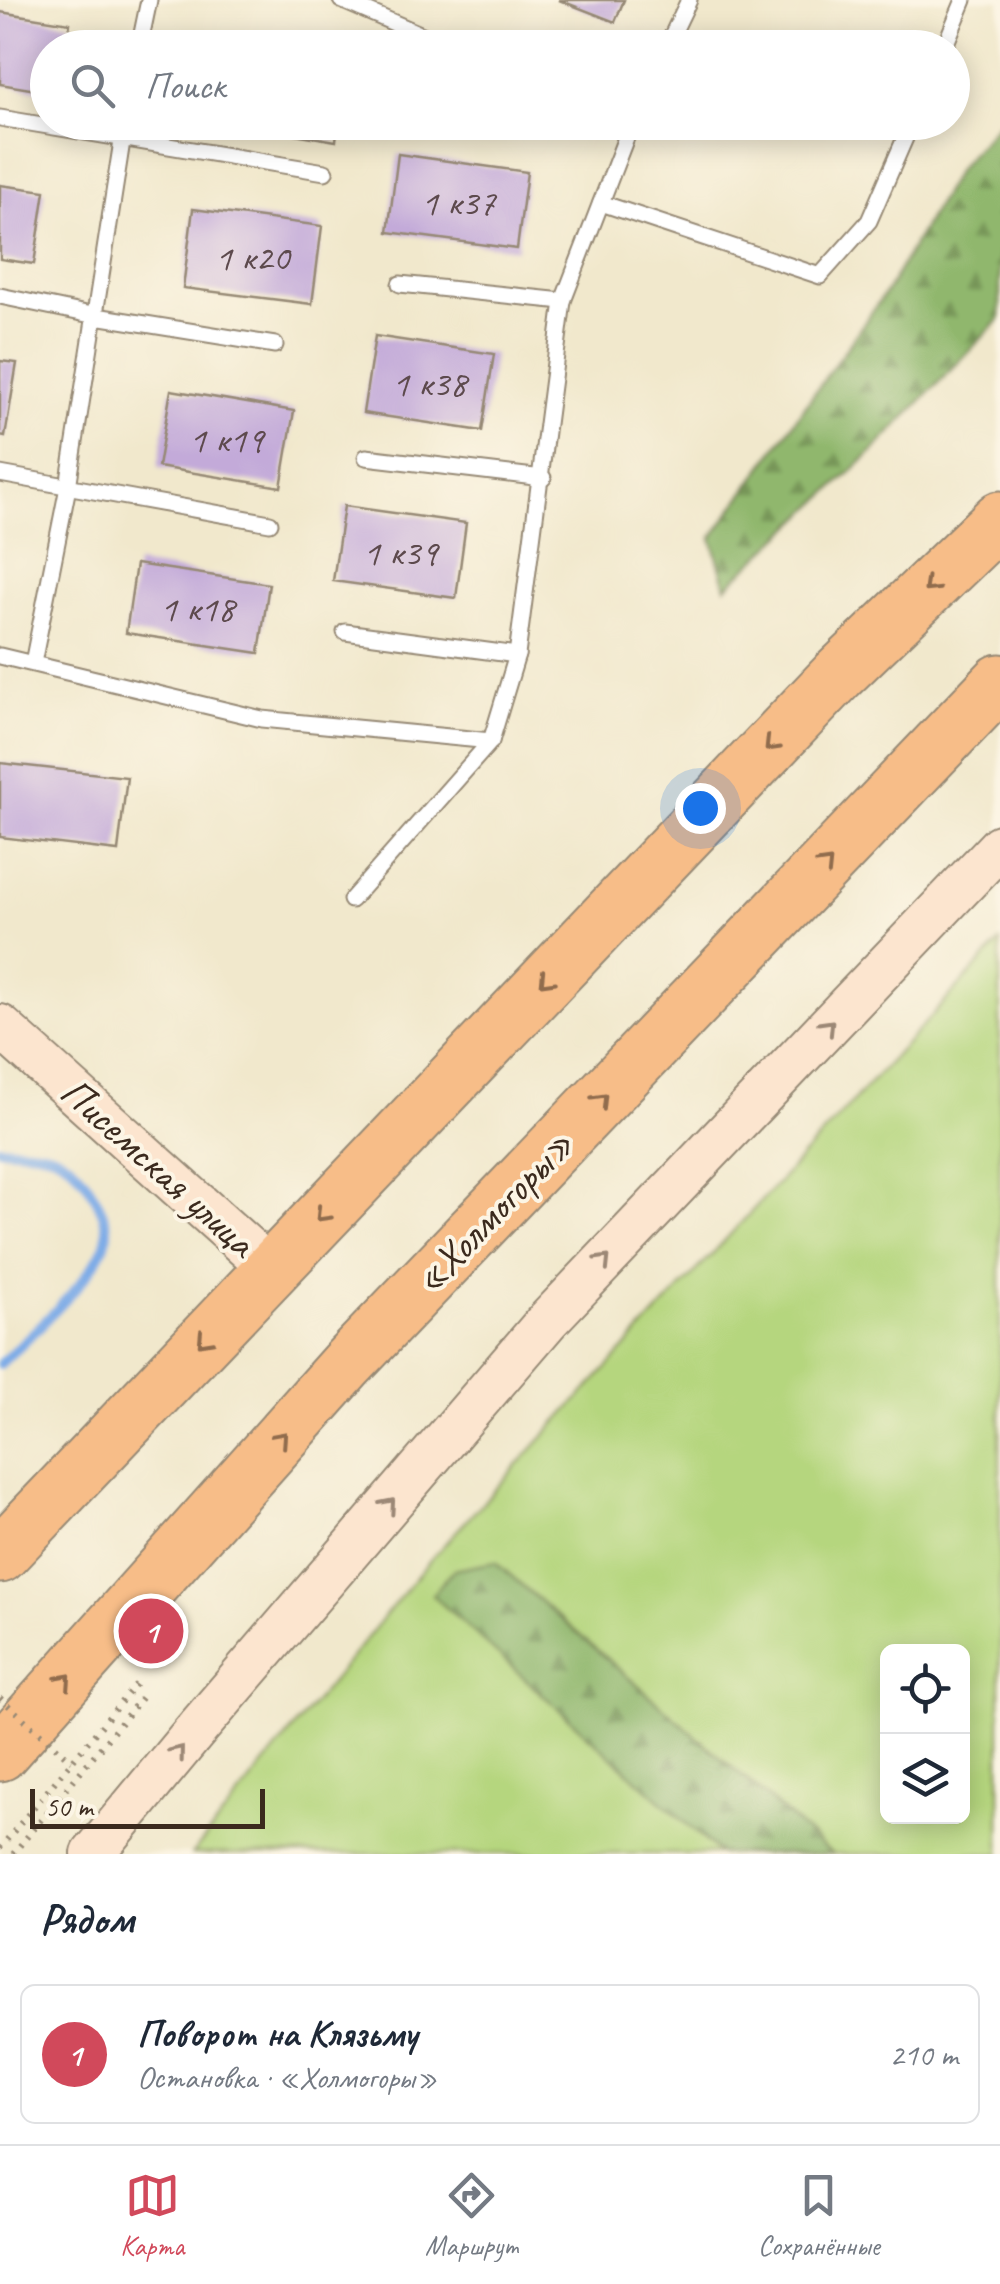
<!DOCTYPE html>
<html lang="ru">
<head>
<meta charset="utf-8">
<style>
  :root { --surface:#fff; --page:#f6f6f7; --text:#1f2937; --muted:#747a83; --line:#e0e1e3; --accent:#d1495b }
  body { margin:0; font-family:Caveat,sans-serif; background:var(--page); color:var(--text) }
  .controls { position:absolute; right:30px; bottom:30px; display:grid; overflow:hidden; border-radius:15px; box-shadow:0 5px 25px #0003 }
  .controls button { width:90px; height:90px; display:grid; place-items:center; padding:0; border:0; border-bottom:2px solid var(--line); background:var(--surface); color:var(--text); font:50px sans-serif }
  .scale { position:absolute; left:30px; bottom:25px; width:235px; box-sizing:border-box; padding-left:10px; border:5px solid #3b2a1e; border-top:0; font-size:28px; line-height:35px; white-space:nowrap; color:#3b2a1e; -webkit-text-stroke:8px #fcf5e5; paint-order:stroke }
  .you { position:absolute; left:700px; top:808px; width:35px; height:35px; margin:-25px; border:8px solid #fff; border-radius:50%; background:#1a73e8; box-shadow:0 0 0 15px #1a73e833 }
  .badge { display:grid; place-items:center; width:65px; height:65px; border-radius:50%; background:var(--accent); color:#fff; font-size:32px; font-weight:700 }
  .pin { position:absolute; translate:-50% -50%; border:5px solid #fff; box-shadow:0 2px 10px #0006 }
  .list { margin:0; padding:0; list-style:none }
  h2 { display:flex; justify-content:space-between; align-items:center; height:130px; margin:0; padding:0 40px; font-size:42px }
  h2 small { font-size:32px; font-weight:400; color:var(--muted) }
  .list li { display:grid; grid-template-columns:65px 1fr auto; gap:30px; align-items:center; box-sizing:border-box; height:140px; margin:0 20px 20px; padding:0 20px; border:2px solid var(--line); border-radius:15px }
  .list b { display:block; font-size:38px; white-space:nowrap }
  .list p { margin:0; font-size:32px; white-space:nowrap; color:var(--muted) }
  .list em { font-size:32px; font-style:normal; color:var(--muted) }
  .icon { flex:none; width:55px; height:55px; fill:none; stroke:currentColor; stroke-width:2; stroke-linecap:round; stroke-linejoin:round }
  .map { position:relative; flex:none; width:1000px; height:1854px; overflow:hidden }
  .search { position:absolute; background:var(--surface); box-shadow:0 5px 25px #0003; left:30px; right:30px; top:30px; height:110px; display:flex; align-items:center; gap:25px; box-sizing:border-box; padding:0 35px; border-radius:55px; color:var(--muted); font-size:38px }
  .sheet { height:290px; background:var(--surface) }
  nav { display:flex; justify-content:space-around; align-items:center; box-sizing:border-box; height:140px; border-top:2px solid var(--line); background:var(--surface); font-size:28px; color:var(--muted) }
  nav a { display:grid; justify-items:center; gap:5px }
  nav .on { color:var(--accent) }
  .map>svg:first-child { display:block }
  .grass { fill:#b5d67e; stroke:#78804e; stroke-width:2.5; fill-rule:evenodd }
  .forest { fill:url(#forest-firs); stroke:#667046; stroke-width:2.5 }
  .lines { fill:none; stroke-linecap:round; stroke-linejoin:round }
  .stream { stroke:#7eace7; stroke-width:10 }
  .building { fill:#c3aad9 }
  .lane-casing { stroke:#968975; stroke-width:19 }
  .secondary-casing { stroke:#968975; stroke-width:46 }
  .highway-casing { stroke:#968975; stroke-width:59 }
  .path { stroke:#968975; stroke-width:6; stroke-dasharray:2.5 8; stroke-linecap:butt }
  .lane { stroke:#fff; stroke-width:15 }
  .secondary { stroke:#fce5cf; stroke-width:42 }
  .highway { stroke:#f7bd88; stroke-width:55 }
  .path-bridge { stroke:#968975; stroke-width:6; stroke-dasharray:2.5 8; stroke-linecap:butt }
  .oneway { stroke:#906c4e }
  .oneway2 { stroke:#9c8876 }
  .labels { text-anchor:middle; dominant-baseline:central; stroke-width:8; stroke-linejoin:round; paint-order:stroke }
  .number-label { font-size:38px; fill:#5d4a4d }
  .street-label { font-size:42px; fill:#3b2a1e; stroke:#fcf5e5 }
</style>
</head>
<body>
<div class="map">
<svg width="1000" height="1854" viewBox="0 0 1000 1854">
  <defs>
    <pattern id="forest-firs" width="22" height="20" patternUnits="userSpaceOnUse" patternTransform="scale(2.5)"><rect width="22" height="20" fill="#90b76d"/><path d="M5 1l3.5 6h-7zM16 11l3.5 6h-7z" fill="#779559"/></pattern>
  </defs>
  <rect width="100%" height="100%" fill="#fcf5e5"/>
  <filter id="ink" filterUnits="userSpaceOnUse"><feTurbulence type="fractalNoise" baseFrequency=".01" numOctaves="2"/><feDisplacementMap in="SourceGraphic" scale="20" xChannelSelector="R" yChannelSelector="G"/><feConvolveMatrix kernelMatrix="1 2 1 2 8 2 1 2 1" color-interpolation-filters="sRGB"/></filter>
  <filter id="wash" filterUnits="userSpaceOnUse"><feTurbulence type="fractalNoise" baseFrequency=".0048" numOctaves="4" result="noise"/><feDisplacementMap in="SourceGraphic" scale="40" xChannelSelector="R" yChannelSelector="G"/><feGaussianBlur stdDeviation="2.25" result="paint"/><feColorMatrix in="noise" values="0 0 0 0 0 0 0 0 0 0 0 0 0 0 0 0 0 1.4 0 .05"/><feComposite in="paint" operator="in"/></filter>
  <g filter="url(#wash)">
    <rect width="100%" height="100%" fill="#f1e8cc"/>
    <path class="grass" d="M1000,942V1854H832L495,1562L433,1595L720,1854H192L430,1560ZM888,1652H962V1816H888Z"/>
    <g class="forest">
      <path d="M1000,121V319L866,458L726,587L712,538L888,289L957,170Z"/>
      <path d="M495,1562L832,1854H720L432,1595L453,1570Z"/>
    </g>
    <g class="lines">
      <path class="stream" d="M0,1148C44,1151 67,1149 91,1190C98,1201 108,1221 107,1234C105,1270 27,1338 0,1364"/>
    </g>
    <g id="blocks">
      <g class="building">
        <path d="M559,0H624L615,22Z"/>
        <path d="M0,12L70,23L67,48H48V92L0,84Z"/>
        <path d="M224,122H338L336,141Z"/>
        <path d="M398,154L527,172L517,249L388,232Z"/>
        <path d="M0,185L45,191L34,264L0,259Z"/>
        <path d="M193,209L322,226L312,304L183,288Z"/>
        <path d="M375,336L494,354L482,431L363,413Z"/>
        <path d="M0,361L17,363L5,437L0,436Z"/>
        <path d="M171,390L294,411L281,487L158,467Z"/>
        <path d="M344,506L466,523L456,598L333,581Z"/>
        <path d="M136,564L269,584L259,653L126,633Z"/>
        <path d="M0,763L127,777L118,851L0,837Z"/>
      </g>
    </g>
  </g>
  <g filter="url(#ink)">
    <use href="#blocks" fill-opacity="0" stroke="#968975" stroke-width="2.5"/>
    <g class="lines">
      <g class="lane-casing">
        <g id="lane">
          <path d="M341,0L452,48"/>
          <path d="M139,48L149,0"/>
          <path d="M666,48L689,0"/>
          <path d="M944,48L964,0"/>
          <path d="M0,118L325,172"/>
          <path d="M601,203L820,276L869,221L912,122"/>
          <path d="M400,284L563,301"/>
          <path d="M0,296L96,316L275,345"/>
          <path d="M366,457L543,478"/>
          <path d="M0,474L270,523"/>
          <path d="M345,632L517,655"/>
          <path d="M0,656L262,719L491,741L517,655L563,301L632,122"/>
          <path d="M33,663L68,487L125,122"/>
          <path d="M351,900L491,741"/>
        </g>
      </g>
      <g class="secondary-casing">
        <g id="secondary">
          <path d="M0,1026L271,1269"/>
          <path d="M93,1854L194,1732L547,1321L1000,846"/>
        </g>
      </g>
      <g class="highway-casing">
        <g id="highway">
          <path d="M0,1555L838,675L1000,519"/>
          <path d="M0,1753L346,1365L1000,682"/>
        </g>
      </g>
      <g class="path">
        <path d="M0,1848L136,1684"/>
        <path d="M13,1854L146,1692"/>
      </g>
      <use href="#lane" class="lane"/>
      <use href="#secondary" class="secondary"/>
      <use href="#highway" class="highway"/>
      <path class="path-bridge" d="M0,1698L71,1761"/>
    </g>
    <defs><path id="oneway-chevron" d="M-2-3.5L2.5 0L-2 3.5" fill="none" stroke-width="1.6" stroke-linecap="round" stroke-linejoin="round" transform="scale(2.5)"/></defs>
    <g class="oneway">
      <use href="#oneway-chevron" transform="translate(930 586) rotate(136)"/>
      <use href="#oneway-chevron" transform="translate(771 745) rotate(134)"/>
      <use href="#oneway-chevron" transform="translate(826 865) rotate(-46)"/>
      <use href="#oneway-chevron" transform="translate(546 980) rotate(134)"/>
      <use href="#oneway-chevron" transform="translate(601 1100) rotate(-46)"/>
      <use href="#oneway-chevron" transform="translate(322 1215) rotate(134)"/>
      <use href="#oneway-chevron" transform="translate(204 1340) rotate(133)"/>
      <use href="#oneway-chevron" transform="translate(281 1438) rotate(-48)"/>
      <use href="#oneway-chevron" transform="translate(65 1680) rotate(-48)"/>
    </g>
    <g class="oneway2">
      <use href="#oneway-chevron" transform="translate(828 1026) rotate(-46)"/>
      <use href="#oneway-chevron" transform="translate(604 1261) rotate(-46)"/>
      <use href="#oneway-chevron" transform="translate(389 1505) rotate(-49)"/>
      <use href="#oneway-chevron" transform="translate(178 1752) rotate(-51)"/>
    </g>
  </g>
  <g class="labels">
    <g class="number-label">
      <text x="458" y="202">1 к37</text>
      <text x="252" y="257">1 к20</text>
      <text x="429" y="383">1 к38</text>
      <text x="226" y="439">1 к19</text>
      <text x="400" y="552">1 к39</text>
      <text x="197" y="608">1 к18</text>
    </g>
    <g class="street-label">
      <text transform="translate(158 1167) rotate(42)">Писемская улица</text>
      <text transform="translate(494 1212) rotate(-46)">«Холмогоры»</text>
    </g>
  </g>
</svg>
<div class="controls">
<button><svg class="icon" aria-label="locate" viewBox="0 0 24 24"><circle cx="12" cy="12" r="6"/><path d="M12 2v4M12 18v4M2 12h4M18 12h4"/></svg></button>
<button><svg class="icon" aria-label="layers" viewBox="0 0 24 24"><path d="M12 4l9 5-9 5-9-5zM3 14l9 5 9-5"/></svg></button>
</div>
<div class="scale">50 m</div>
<div class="you"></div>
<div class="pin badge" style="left:151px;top:1631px">1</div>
<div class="search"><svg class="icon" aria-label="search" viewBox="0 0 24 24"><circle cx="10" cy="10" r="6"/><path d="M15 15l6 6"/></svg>Поиск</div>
</div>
<section class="sheet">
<h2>Рядом<small></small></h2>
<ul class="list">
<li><span class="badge">1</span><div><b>Поворот на Клязьму</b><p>Остановка · «Холмогоры»</p></div><em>210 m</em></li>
</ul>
</section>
<nav>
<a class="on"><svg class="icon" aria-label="map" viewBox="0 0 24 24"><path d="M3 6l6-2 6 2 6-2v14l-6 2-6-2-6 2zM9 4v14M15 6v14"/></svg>Карта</a>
<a><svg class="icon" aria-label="directions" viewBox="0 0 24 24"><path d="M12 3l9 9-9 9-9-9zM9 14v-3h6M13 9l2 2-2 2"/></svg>Маршрут</a>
<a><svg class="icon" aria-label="saved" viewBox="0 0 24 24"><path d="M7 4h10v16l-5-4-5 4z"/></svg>Сохранённые</a>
</nav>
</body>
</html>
